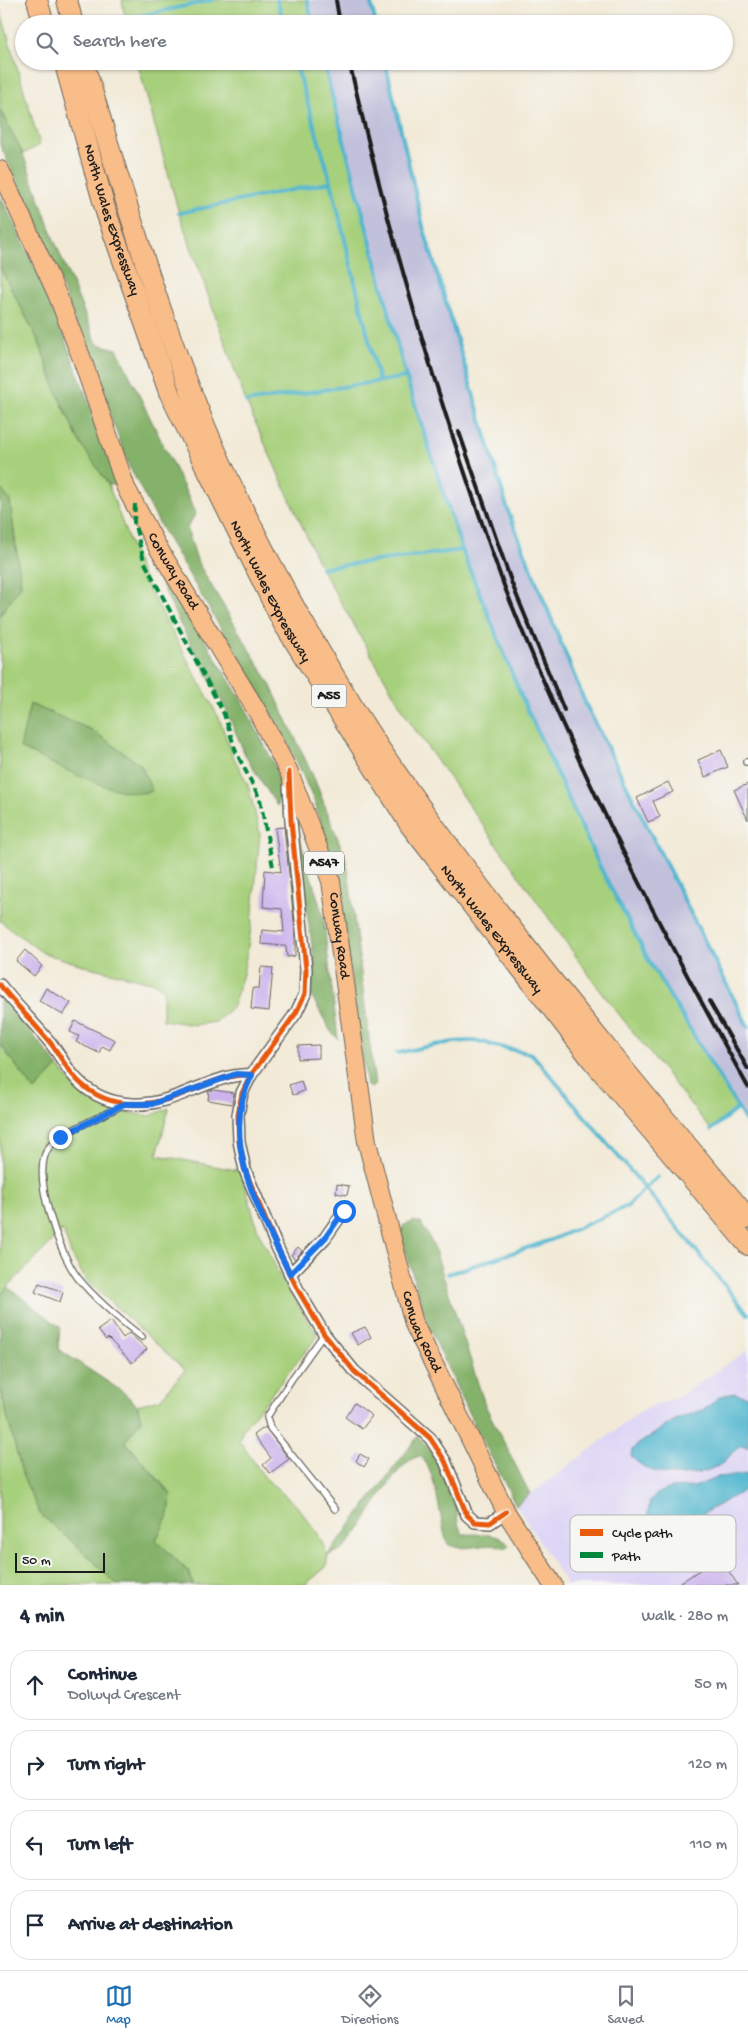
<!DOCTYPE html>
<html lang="en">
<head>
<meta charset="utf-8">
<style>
  :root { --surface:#fff; --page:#f2f2f3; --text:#1f2937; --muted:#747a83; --line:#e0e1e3; --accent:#1f6fb2 }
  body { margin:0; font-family:"Gochi Hand",sans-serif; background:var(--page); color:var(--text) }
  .scale { position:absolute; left:15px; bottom:12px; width:90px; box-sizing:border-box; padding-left:5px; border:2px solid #1c1c1c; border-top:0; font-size:14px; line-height:18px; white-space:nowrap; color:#1c1c1c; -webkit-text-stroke:4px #f6f6f2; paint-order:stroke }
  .stop { position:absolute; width:15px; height:15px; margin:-11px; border:4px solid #1a73e8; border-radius:50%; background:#fff }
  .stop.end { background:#1a73e8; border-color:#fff; box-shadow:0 1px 5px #0008 }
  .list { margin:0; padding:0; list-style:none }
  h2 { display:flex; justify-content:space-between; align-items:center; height:65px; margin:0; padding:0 20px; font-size:21px }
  h2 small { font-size:16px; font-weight:400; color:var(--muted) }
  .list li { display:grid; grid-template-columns:32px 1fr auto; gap:15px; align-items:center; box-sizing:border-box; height:70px; margin:0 10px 10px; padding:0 10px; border:1px solid var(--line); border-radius:20px }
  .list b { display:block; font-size:19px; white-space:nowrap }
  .list p { margin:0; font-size:16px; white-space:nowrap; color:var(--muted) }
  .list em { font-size:16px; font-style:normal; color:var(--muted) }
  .icon { flex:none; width:28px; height:28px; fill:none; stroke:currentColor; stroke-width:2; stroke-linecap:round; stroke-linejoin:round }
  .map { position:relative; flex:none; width:748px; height:1585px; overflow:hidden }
  .search { position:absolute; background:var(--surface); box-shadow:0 1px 4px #0004; left:15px; right:15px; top:15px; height:55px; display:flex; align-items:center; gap:12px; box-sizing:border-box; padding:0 18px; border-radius:28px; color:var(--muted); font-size:19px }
  .sheet { height:385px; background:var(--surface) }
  nav { display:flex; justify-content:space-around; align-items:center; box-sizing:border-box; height:70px; border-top:1px solid var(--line); background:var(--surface); font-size:14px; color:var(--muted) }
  nav a { display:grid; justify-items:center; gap:2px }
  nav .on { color:var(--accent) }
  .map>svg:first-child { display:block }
  .built { fill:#ddd5f6 }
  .industrial { fill:#c2c1dc }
  .green { fill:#a7d07b; stroke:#62764c }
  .forest { fill:#85b26b; stroke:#506744 }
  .water { fill:#50b6cf; stroke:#366976 }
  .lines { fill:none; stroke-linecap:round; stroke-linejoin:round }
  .stream { stroke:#50b6cf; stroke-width:4 }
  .building { fill:#ccb3ed }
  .lane-casing { stroke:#67645d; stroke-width:8 }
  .street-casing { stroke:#67645d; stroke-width:14 }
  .primary-casing { stroke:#67645d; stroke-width:20 }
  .highway-casing { stroke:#67645d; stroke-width:22 }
  .lane { stroke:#fff; stroke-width:5.5 }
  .street { stroke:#fff; stroke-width:11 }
  .primary { stroke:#f8bd89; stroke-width:18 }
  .highway { stroke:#f8bd89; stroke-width:20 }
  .rail { stroke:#1c1c1c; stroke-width:4 }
  .quiet { stroke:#00873e; stroke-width:4; stroke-dasharray:8 4; stroke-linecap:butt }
  .cycleway-casing { stroke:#f6f6f2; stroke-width:8 }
  .cycleway { stroke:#e8590c; stroke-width:5 }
  .route { stroke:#1a73e8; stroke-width:6 }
  .labels { text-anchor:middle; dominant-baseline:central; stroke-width:4; stroke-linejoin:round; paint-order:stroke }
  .shield { fill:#f6f6f2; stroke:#5d5d5c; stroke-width:1 }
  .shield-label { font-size:14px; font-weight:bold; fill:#1c1c1c }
  .street-label { font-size:15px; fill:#1c1c1c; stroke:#f6f6f2 }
  .key { fill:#f6f6f2; stroke:#b5b5b2; stroke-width:1 }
  .key-label { font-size:14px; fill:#1c1c1c }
</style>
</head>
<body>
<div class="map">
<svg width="748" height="1585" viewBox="0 0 748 1585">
  <rect width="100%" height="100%" fill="#f6f6f2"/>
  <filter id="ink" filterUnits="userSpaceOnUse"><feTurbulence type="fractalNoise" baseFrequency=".02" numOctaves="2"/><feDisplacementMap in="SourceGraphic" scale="10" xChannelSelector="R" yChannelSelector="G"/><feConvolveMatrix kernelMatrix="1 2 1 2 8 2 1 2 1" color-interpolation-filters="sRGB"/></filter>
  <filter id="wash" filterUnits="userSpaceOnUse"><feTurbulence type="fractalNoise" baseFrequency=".0096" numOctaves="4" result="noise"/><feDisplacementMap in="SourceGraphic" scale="20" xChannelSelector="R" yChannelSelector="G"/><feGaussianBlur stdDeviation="1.12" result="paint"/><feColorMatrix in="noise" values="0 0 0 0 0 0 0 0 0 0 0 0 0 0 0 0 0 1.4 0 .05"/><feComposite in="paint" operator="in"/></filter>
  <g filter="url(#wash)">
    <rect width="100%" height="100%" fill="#f2ead7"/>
    <path class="built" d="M748,1350V1585H567L516,1505L644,1409L678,1397Z"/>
    <g class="industrial">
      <path d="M307,0H370L376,24H313Z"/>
      <path d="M323,61H385L423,226L509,514L586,705L748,1027V1125L650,963L599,865L522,698L462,550L406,377Z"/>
    </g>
    <g class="green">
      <path d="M122,0H306L313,24H126Z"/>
      <path d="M0,9L40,145L23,154L0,109Z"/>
      <path d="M137,61H323L406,377L462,550L522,698L599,865L650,963L737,1109L711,1130L602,993L411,724L321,568L246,402L179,213Z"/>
      <path d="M0,267L39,342L57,393L79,441L108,484L142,576L219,718L232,754L248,785L260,833L252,923L243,974L233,1006L216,1022L195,1025L163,1020V989L155,983L89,967L43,953L0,921V615L21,585L10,502L0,487Z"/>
      <path d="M0,1044L35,1091L58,1066L76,1089L96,1101L124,1112L150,1116L169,1108L157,1155L241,1171L258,1231L280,1276L318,1336L243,1429L239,1440L265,1478L295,1504L317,1532L328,1555L326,1567L305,1585H193L190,1573L156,1540L169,1514L171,1494L125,1441L141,1420L137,1405L160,1399L185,1370L86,1280L71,1254L63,1230L0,1295Z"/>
      <path d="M0,1388L23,1477L84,1552L117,1585H0Z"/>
    </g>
    <g class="forest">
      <path d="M0,109L23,154L53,237L97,344L117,349L196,513L187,528L198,563L270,684L314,778L347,862L375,1085L371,1088L367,1086L337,879L315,803L288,742L161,527L129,466L42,232L0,145Z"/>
      <path d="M0,195L49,297L97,424L117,486L108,484L79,441L57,393L39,342L0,267Z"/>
      <path d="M0,487L10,501L21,585L0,615Z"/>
      <path d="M154,556L243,703L274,764L281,787L277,806L246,757L226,709L180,624L149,557Z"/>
      <path d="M30,704L92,730L141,765L152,791C122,802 50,762 20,748Z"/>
      <path d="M298,833L323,916L338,1039L331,1032L310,993L314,957L299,862Z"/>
      <path d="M0,994L58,1066L35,1091L0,1044Z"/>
      <path d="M413,1221L421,1223L433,1244L485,1405L530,1494L516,1505L467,1410L429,1327L400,1233L403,1226Z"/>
      <path d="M8,1287L60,1327L58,1349L123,1392L137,1405L141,1420L125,1442L171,1495L169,1514L156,1540L190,1574L193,1585H117L84,1552L40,1514L23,1477L0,1388V1295Z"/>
      <path d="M418,1436C437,1457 449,1480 456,1508C458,1518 457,1526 463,1534C479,1535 500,1531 509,1546L506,1548C488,1540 467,1553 449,1545C441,1540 439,1471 420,1456C393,1460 366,1530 342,1549C339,1552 333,1553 328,1555Z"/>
    </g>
    <g class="water">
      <path d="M735,1393L748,1397V1447L741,1445C732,1452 728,1460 718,1466C693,1479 651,1480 631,1456L632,1450L637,1445L675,1420L705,1409L720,1396Z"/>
      <path d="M748,1474V1488L671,1532L656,1529L647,1520L650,1500L658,1493L671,1488L694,1487L718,1477Z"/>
    </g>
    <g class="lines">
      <g class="stream">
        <path d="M277,0L284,24"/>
        <path d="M307,0L313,24"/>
        <path d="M370,0L376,24"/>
        <path d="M125,19L213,0"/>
        <path d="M295,61L331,182L379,382"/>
        <path d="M323,61L406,377L462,550L522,698L599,865L650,963L748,1125"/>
        <path d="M385,61L423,226L509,514L586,705L748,1027"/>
        <path d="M179,213L331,182"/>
        <path d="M246,402L406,377"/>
        <path d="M321,568L462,550"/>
        <path d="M397,1053C419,1049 472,1034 491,1045L532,1054L645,1188L628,1206L551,1240L448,1274"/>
        <path d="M711,1130L737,1109"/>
        <path d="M658,1177L645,1188L748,1314"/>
      </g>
    </g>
    <g id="blocks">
      <g class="building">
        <path d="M721,750L728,767L705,777L698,760Z"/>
        <path d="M668,782L673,792L653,801L660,817L648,822L637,798Z"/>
        <path d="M748,784V820L734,790Z"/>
        <path d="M284,827L295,931V956L287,957L286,946L261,944L262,930L284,932L282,909L263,907L265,870L281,872L275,828Z"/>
        <path d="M25,950L42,966L34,976L16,961Z"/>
        <path d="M261,967L273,968L269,1011L251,1009L253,988H259Z"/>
        <path d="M46,988L71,1003L63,1015L39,1001Z"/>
        <path d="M75,1021L115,1040L110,1050L102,1046L99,1053L76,1042L79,1036L70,1032Z"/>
        <path d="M319,1045V1058L298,1059V1046Z"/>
        <path d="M301,1081L304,1091L293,1095L289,1085Z"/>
        <path d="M213,1090L234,1093L232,1104L208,1100L209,1091Z"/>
        <path d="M337,1184L349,1186L347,1195L336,1193Z"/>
        <path d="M298,1247L302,1251L295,1259L291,1255Z"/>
        <path d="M39,1283L63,1292L60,1302L35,1292Z"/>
        <path d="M111,1321L123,1338L129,1333L147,1349L132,1363L108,1338L106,1340L98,1330Z"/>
        <path d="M365,1327L371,1337L358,1345L351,1333Z"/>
        <path d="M355,1403L372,1416L362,1429L345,1417Z"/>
        <path d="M265,1427L289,1459L270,1473L263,1465L271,1458L254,1435Z"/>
        <path d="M360,1454L369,1459L364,1467L356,1461Z"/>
        <path d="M719,1557L738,1585H677Z"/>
      </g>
    </g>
  </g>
  <g filter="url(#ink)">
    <use href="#blocks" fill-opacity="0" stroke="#67645d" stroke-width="1"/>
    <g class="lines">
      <g class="lane-casing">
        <g id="lane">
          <path d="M746,762H748"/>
          <path d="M122,1105C102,1117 65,1130 50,1146C28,1170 60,1255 78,1278C96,1300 120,1320 142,1337"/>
          <path d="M324,1334L291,1380L267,1417L270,1428L335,1509"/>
        </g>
      </g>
      <g class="street-casing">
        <g id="street">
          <path d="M289,784L291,821L306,969L305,994L296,1013L251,1075L242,1093L238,1115L239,1141L245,1170L276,1245L298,1290L324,1334L354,1371L430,1438L445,1461L467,1515L475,1522L490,1523L506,1512"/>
          <path d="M0,985C15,1004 32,1021 48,1040C57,1050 63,1063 72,1074C96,1104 133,1110 168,1099C195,1091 223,1073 251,1075"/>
          <path d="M290,1274L325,1238L344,1211"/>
        </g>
      </g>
      <g class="primary-casing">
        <g id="primary">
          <path id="s1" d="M0,170L57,294L82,359L126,488L157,546L257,711L289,772L331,881L367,1142L414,1324L506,1512L553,1585"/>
        </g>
      </g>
      <g class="highway-casing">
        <g id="highway">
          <path d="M37,0L44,24"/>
          <path d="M67,0L73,24"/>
          <path id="s2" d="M64,61L106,212L169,392L283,623L410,825L592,1060L748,1245"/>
          <path d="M83,61C125,197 163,335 222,465C262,551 308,635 358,715C395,774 437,830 479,886C565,1000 656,1109 748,1218"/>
        </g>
      </g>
      <use href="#lane" class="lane"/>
      <use href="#street" class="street"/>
      <use href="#primary" class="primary"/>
      <use href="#highway" class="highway"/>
      <g class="rail">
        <path d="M336,0L340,24"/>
        <path d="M349,61C383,208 423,352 472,494C483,525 493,557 505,588C573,761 658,925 748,1087"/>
        <path d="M459,432L512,584L564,710"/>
        <path d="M709,1001L748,1069"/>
      </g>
      <path class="quiet" d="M135,504L134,522L144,561L224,714L236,752L260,799L273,867"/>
      <g class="cycleway-casing">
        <g id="cycleway">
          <path d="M289,772L291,821L306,969L305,994L296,1013L251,1075L242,1093L238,1115L239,1141L245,1170L276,1245L298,1290L324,1334L354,1371L430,1438L445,1461L467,1515L475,1522L490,1523L506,1512"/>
          <path d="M0,985C15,1004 32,1021 48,1040C57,1050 63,1063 72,1074C96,1104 133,1110 168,1099C195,1091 223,1073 251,1075"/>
        </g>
      </g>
      <use href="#cycleway" class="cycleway"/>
    </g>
  </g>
  <g class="lines" filter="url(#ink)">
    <path class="route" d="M60,1137L124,1104H152L236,1074L252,1075C217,1140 261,1214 290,1274L325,1238L344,1211"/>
  </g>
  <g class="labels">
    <g class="shield">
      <rect x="311.5" y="684.5" width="35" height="23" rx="4"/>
      <rect x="304" y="851.5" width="40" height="23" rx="4"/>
    </g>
    <g class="shield-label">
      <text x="329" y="696">A55</text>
      <text x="324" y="863">A547</text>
    </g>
    <g class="street-label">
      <text stroke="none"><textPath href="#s2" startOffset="166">North Wales Expressway</textPath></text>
      <text stroke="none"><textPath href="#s1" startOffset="438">Conway Road</textPath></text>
      <text stroke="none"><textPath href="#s2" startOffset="571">North Wales Expressway</textPath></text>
      <text stroke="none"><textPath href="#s2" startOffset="976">North Wales Expressway</textPath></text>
      <text stroke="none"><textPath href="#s1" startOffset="842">Conway Road</textPath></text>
      <text stroke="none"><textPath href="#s1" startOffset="1248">Conway Road</textPath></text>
    </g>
  </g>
  <rect x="570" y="1515" width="166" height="57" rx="8" class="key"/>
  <rect x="580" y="1529" width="23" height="7" fill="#e8590c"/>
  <rect x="580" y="1552" width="23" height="6" fill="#00873e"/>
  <g class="key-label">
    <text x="612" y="1537">Cycle path</text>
    <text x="612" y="1560">Path</text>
  </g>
</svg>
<div class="scale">50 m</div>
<div class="stop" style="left:344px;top:1211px"></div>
<div class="stop end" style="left:60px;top:1137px"></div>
<div class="search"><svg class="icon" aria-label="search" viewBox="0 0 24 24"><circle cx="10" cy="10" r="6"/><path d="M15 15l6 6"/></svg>Search here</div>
</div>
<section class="sheet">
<h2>4 min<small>Walk · 280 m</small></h2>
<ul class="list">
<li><svg class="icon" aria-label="ahead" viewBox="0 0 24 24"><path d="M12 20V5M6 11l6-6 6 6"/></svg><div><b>Continue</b><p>Dolwyd Crescent</p></div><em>50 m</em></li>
<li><svg class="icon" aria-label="right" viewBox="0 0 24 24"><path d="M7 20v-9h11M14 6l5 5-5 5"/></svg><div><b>Turn right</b></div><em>120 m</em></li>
<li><svg class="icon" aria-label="left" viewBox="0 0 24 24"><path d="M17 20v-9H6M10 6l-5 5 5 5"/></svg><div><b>Turn left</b></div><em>110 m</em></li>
<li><svg class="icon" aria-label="arrive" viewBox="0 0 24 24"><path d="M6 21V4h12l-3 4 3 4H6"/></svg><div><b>Arrive at destination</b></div></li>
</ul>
</section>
<nav>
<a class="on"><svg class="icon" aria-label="map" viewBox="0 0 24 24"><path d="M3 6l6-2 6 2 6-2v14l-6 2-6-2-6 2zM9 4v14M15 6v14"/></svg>Map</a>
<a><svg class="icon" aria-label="directions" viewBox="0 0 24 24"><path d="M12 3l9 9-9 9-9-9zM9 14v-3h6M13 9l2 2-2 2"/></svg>Directions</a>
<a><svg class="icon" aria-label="saved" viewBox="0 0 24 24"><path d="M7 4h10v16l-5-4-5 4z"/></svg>Saved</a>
</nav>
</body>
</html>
